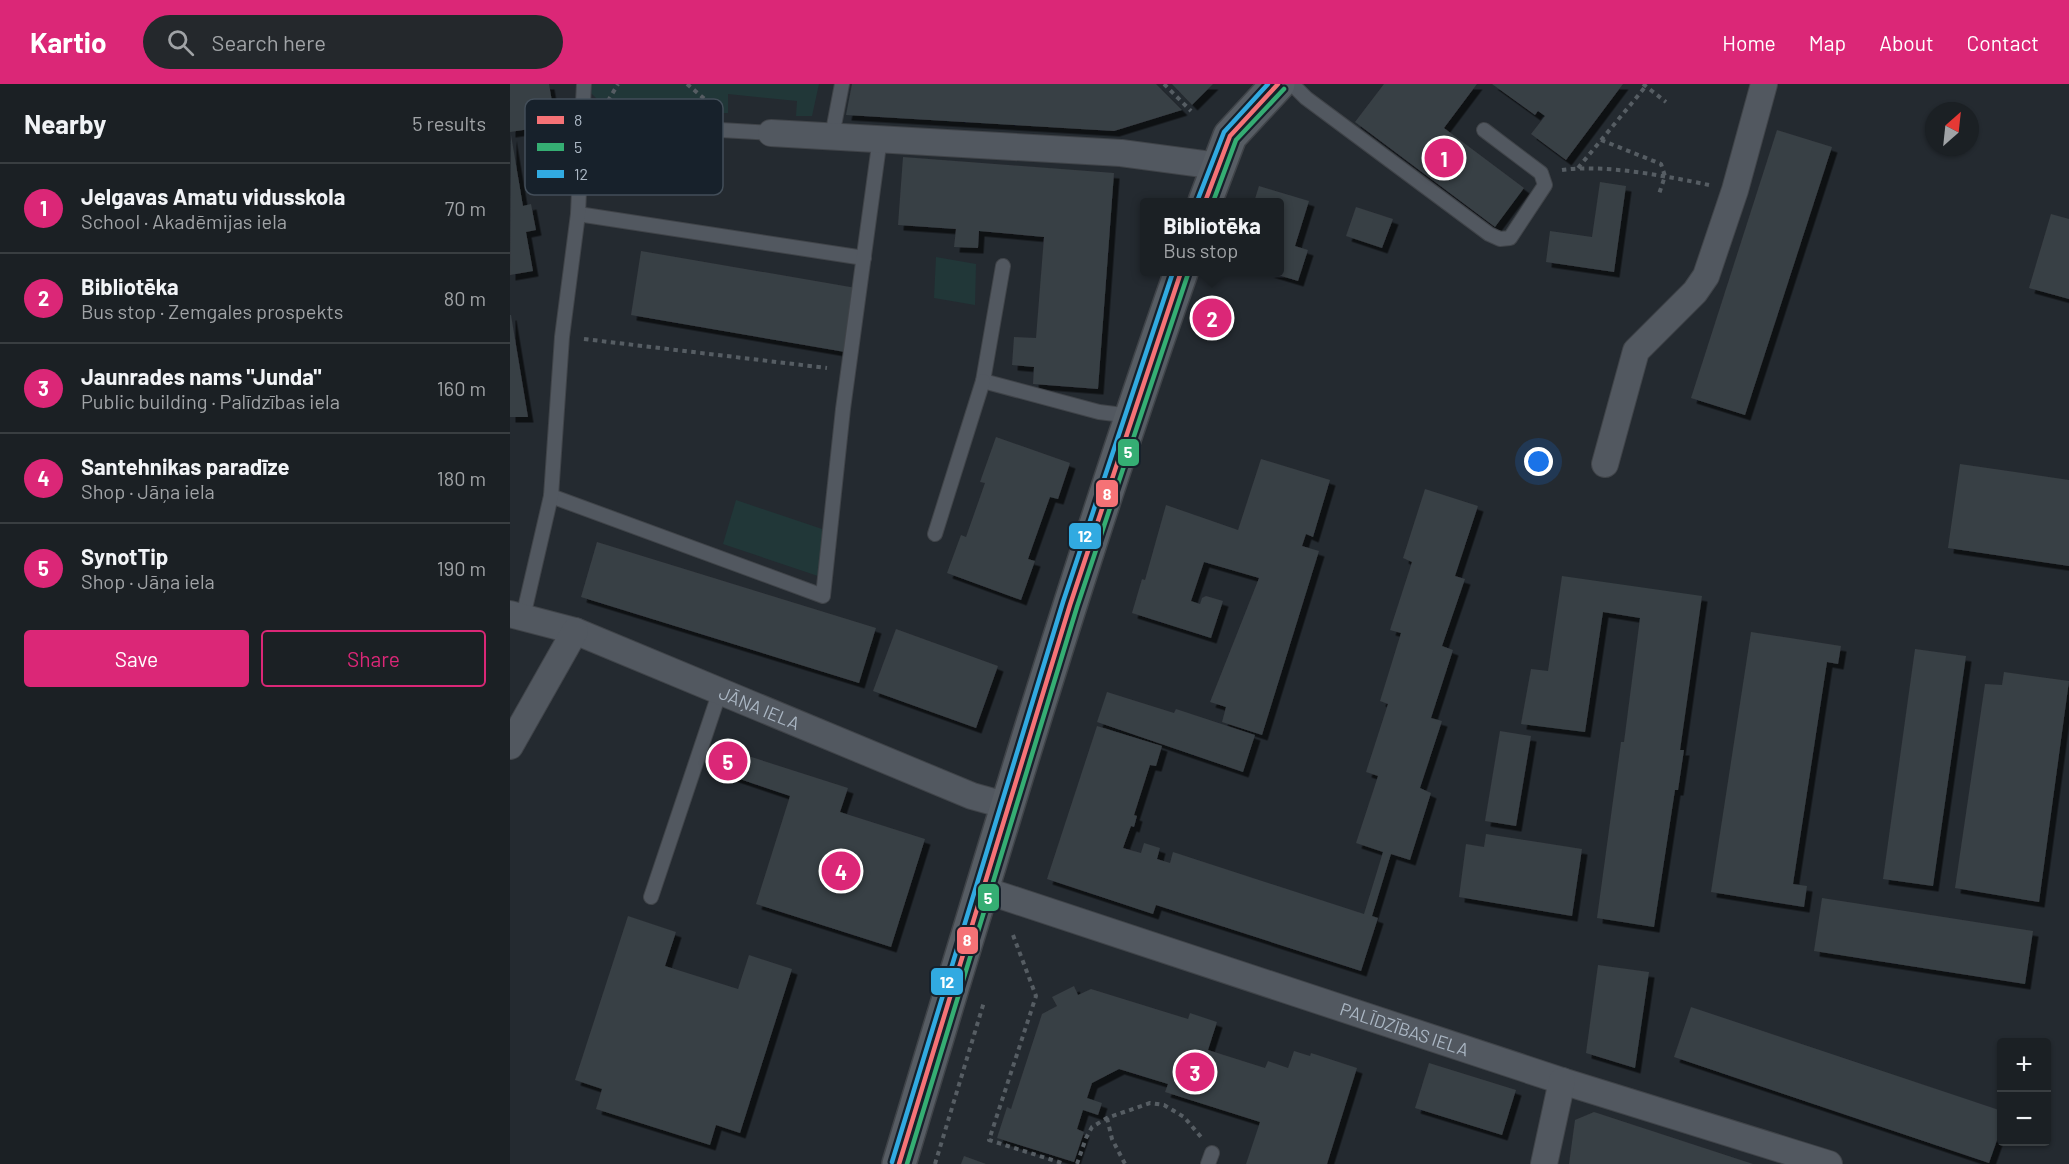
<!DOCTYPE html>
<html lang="en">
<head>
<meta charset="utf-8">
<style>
  :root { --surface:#1b2024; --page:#24282c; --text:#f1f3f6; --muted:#a0a3a6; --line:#393e41; --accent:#db2777 }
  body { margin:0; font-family:Barlow,sans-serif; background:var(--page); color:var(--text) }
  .controls { position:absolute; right:18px; bottom:18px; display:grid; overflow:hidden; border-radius:6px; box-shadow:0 2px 4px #0004 }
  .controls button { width:54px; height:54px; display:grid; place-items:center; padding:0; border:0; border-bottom:2px solid var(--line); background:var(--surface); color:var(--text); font:30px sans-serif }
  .compass { position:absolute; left:1415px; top:18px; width:54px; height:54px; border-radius:50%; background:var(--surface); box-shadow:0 2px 4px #0004; rotate:27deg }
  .you { position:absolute; left:1029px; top:378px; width:21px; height:21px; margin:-15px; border:4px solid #fff; border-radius:50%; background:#1a73e8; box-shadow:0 0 0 9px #1a73e833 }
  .badge { display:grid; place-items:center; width:39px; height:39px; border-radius:50%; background:var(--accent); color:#fff; font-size:20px; font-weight:700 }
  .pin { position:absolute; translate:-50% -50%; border:3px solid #fff; box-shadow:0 2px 6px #0006 }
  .popup { position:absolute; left:630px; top:114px; width:144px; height:78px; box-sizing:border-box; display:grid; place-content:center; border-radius:6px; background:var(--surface); filter:drop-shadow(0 2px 4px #0005); font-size:20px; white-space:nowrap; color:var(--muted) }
  .popup b { font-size:22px; color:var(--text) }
  .popup::after { content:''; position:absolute; left:50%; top:100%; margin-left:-12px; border:12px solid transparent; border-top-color:var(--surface) }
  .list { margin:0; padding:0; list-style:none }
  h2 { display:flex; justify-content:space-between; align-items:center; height:78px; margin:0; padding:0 24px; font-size:26px }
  h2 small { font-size:20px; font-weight:400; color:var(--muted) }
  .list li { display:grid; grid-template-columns:39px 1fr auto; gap:18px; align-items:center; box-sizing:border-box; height:90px; padding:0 24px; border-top:2px solid var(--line) }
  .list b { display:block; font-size:22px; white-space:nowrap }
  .list p { margin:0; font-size:20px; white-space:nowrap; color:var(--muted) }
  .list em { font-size:20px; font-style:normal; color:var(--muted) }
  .actions { display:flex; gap:12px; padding:18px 24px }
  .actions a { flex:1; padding:14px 0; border:2px solid var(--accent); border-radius:6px; text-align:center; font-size:21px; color:var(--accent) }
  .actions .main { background:var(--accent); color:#fff }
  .icon { flex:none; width:33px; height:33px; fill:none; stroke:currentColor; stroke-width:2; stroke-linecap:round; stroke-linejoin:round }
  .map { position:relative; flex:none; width:1559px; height:1080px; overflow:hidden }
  header { display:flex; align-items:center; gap:36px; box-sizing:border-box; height:84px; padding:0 30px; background:var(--accent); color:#fff }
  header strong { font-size:28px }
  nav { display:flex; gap:33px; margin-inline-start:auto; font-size:21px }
  .search { width:420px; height:54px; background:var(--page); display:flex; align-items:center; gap:15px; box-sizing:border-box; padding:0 21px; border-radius:33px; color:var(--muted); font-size:22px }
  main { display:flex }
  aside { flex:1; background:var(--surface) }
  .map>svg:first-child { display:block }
  .green { fill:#213738 }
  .building { fill:#393f44; filter:url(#shadow) }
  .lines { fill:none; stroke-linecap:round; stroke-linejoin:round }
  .service-casing { stroke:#404449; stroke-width:16 }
  .minor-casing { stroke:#404449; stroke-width:28 }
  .secondary-casing { stroke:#404449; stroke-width:36 }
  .path { stroke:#565d63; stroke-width:4; stroke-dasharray:4.5 4.5; stroke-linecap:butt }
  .service { stroke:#525860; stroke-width:14 }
  .minor { stroke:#525860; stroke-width:26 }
  .secondary { stroke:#575d64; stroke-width:33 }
  .bus-1-casing { stroke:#17212b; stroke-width:9 }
  .bus-2-casing { stroke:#17212b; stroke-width:9 }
  .bus-3-casing { stroke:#17212b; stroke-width:9 }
  .bus-1 { stroke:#f57276; stroke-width:4.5 }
  .bus-2 { stroke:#35ae73; stroke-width:4.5 }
  .bus-3 { stroke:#31aae1; stroke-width:4.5 }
  .labels { text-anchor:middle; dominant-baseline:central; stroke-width:6; stroke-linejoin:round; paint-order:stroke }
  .street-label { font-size:18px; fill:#abb7c4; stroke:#17212b }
  .key { fill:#17212b; stroke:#434e59; stroke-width:1.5 }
  .key-label { font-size:16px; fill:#abb7c4 }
  .line-badge { stroke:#17212b; stroke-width:2 }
  .badge-label { font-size:16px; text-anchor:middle; font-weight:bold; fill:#fff }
</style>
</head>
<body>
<header>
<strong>Kartio</strong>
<div class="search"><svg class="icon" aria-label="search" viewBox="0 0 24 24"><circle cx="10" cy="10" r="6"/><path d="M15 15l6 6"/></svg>Search here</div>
<nav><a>Home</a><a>Map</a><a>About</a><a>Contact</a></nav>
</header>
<main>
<aside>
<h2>Nearby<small>5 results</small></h2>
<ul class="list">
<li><span class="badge">1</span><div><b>Jelgavas Amatu vidusskola</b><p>School · Akadēmijas iela</p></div><em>70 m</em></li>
<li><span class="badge">2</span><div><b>Bibliotēka</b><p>Bus stop · Zemgales prospekts</p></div><em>80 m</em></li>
<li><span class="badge">3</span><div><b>Jaunrades nams &quot;Junda&quot;</b><p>Public building · Palīdzības iela</p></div><em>160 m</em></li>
<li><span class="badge">4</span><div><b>Santehnikas paradīze</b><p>Shop · Jāņa iela</p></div><em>180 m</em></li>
<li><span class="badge">5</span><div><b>SynotTip</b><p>Shop · Jāņa iela</p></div><em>190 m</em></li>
</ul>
<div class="actions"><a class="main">Save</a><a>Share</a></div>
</aside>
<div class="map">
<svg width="1559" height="1080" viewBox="0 0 1559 1080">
  <defs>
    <filter id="shadow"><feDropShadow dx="5.5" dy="5.5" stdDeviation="0" flood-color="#0009"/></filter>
  </defs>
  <rect width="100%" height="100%" fill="#242a30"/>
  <g class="green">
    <path d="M82,0H309L302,32H286L287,17L218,10V29L103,31L81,9Z"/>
    <path d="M426,173L466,180L465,221L424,214Z"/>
    <path d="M226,416L321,448L308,492L213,460Z"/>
  </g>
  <g class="building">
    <path d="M0,0H39L46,41L0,48Z"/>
    <path d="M342,0H646L672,26L604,47L336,31Z"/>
    <path d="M662,0H703L682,21Z"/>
    <path d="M874,0H967L934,44L1014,104L985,143L845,38Z"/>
    <path d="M982,0H1113L1056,76L1021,50L1035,32L1028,27L1025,31Z"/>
    <path d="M1267,46L1322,63L1235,331L1181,314Z"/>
    <path d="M1,51L13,122L21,120L26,146L16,148L23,187L0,191Z"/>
    <path d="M393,73L604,89L588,305L523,300L524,283L502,281L504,253L526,254L534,153L469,147L468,164L444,163L446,145L388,141Z"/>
    <path d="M1090,98L1116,102L1104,188L1036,178L1040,147L1082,153Z"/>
    <path d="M749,102L799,117L785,162L798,166L788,197L758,188H770V118H744Z"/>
    <path d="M846,123L883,135L872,164L836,152Z"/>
    <path d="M1541,130L1559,135V215L1519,204Z"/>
    <path d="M131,167L346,204L335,268L121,231Z"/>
    <path d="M0,231H1L18,333H0Z"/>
    <path d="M486,353L560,379L548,415L540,413L518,475L525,477L511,516L437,489L451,451L456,453L475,399L470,398Z"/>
    <path d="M751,375L820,396L803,453L796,450L792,462L809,467L752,651L712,638L716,623L700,618L749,494L694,478L681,517L690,520L692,514L696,512L713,517L701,554L622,529L632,495L635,496L656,421L728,446Z"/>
    <path d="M1450,380L1559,396V482L1438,464Z"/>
    <path d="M915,405L968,422L945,492L955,495L932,562L943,566L921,634L932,637L910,704L921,709L900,776L881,770L862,832L868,834L851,887L646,821L643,830L537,795L587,642L652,662L646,682L640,681L624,731L627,732L624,743L621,742L613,764L631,769L634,759L650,764L647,775L660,779L663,768L854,830L873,768L846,759L868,692L856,688L878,620L870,617L891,549L880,546L902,478L893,474Z"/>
    <path d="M87,458L366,544L349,599L71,513Z"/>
    <path d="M1052,492L1192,512L1170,666H1174L1168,706H1165L1144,843L1087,834L1111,658H1114L1130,534L1093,528L1075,648L1011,640L1021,585L1038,587Z"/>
    <path d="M386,545L488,582L466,644L363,607Z"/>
    <path d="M1241,548L1331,562L1328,580L1317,578L1283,800L1297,802L1294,823L1201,808Z"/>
    <path d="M1405,565L1456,572L1423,802L1373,795Z"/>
    <path d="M1494,588L1559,597L1529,818L1445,804L1475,600L1492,601Z"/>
    <path d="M597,608L664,629L666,625L745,651L733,688L587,638Z"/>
    <path d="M990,647L1021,652L1006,742L975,737Z"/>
    <path d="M210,663L338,704L330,728L415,755L381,863L246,820L280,712L203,686Z"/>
    <path d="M976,750L1072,765L1062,832L949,813L956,760L974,763Z"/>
    <path d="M1312,814L1523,847L1515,900L1304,867Z"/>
    <path d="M118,832L166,848L155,882L228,905L239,871L282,885L230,1049L206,1041L200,1061L86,1025L92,1005L65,996Z"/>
    <path d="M1088,881L1139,888L1125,984L1076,969Z"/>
    <path d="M564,902L568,911L581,905L678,935L680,929L707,938L698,966L755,984L758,977L778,984L784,967L800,972L801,969L847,984L817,1080H736L750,1038L655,1008L658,1000L609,985L582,999L577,1014L592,1019L588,1031L573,1026L567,1045L574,1048L564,1078L487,1054L497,1023L501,1025L532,930L547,922L542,913Z"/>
    <path d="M1181,923L1492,1027V1042L1479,1079L1164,973Z"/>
    <path d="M919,979L1006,1006L992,1051L905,1024Z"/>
    <path d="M1084,1028L1243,1080H1059L1065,1036Z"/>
    <path d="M454,1072L476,1080H451Z"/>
  </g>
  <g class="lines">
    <g class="service-casing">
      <g id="service">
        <path d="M782,0L796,14L979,150L990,155L1000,154L1035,101L1031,89L974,46"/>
        <path d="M72,38L74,0"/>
        <path d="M322,52L332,0"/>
        <path d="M68,130L354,174"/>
        <path d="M493,182L473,297L589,328L621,332"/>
        <path d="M41,412L313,512L333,325L370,54"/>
        <path d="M425,450L473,297"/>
        <path d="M13,533L41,412L52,253L68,130L72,38L261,49"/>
        <path d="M141,813L210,607"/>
        <path d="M698,1080L702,1069"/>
      </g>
    </g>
    <g class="minor-casing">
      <g id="minor">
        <path d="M261,49L611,69L708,82"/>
        <path d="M1095,380L1126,267L1185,208L1196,192L1225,106L1254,0"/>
        <path id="s1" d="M0,530L65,547L462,712L498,722"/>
        <path d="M0,662L65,547"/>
        <path id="s2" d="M471,805L1052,997L1319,1080"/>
        <path d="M1034,1080L1052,997"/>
      </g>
    </g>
    <g class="secondary-casing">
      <g id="secondary">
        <path d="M695,118L720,52L768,0"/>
        <path d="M389,1080C479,781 568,482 671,188"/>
      </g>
    </g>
    <g class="path">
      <path d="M177,0L204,23"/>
      <path d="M654,0L681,27"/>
      <path d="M1133,0L1156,18"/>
      <path d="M98,17L108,0"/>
      <path d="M1091,56L1151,80L1155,92L1149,110"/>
      <path d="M1068,84L1136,2"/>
      <path d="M1052,86C1095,80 1156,92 1199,101"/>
      <path d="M74,255L317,284"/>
      <path d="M503,851L526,912L479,1056L555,1080"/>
      <path d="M597,1034L602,1055L615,1080"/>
      <path d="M425,1080L474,918"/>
      <path d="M567,1080L576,1054L582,1043L597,1034L640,1019L654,1021L674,1033L691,1053"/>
    </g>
    <use href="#service" class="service"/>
    <use href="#minor" class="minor"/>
    <use href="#secondary" class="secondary"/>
    <g class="bus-1-casing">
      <g id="bus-1">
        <path d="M695,118L720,52L768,0"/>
        <path d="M389,1080L560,521L671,188"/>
      </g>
    </g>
    <g class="bus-2-casing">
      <g id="bus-2">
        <path d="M703,118L726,56L774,5"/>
        <path d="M397,1080L567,523L678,190"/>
      </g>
    </g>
    <g class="bus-3-casing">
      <g id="bus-3">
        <path d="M688,115L714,48L758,0"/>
        <path d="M382,1078L553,518L663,188"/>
      </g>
    </g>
    <use href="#bus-1" class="bus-1"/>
    <use href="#bus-2" class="bus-2"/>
    <use href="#bus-3" class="bus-3"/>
  </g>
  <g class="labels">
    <g class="street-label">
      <text stroke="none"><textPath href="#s1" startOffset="267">JĀŅA IELA</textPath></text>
      <text stroke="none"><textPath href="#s2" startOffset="446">PALĪDZĪBAS IELA</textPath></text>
    </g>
  </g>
  <rect x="15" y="15" width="198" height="96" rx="9" class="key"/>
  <rect x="27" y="32" width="27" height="8" fill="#f57276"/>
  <rect x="27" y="59" width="27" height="8" fill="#35ae73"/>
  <rect x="27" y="86" width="27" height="8" fill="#31aae1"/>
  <g class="key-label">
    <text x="64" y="42">8</text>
    <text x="64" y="69">5</text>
    <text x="64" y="96">12</text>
  </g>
  <g class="line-badge">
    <rect x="607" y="354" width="23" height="29" rx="6" fill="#35ae73"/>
    <rect x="585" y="395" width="24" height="29" rx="6" fill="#f57276"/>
    <rect x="558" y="438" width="34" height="28" rx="6" fill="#31aae1"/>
    <rect x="467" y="799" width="23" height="29" rx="6" fill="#35ae73"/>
    <rect x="446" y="842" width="23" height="29" rx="6" fill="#f57276"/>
    <rect x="420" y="883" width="34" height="29" rx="6" fill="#31aae1"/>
  </g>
  <g class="badge-label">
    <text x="618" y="374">5</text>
    <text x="597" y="416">8</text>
    <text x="575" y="458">12</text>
    <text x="478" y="820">5</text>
    <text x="457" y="862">8</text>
    <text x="437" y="904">12</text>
  </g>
</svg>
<div class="controls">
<button>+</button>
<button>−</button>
</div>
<svg class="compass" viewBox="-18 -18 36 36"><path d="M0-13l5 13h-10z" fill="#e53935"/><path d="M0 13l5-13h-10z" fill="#a0a3a6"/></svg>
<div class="you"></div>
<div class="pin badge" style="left:934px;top:74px">1</div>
<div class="pin badge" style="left:702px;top:234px">2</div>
<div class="popup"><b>Bibliotēka</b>Bus stop</div>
<div class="pin badge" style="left:685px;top:988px">3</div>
<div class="pin badge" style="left:331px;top:787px">4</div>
<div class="pin badge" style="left:218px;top:677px">5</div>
</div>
</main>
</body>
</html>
